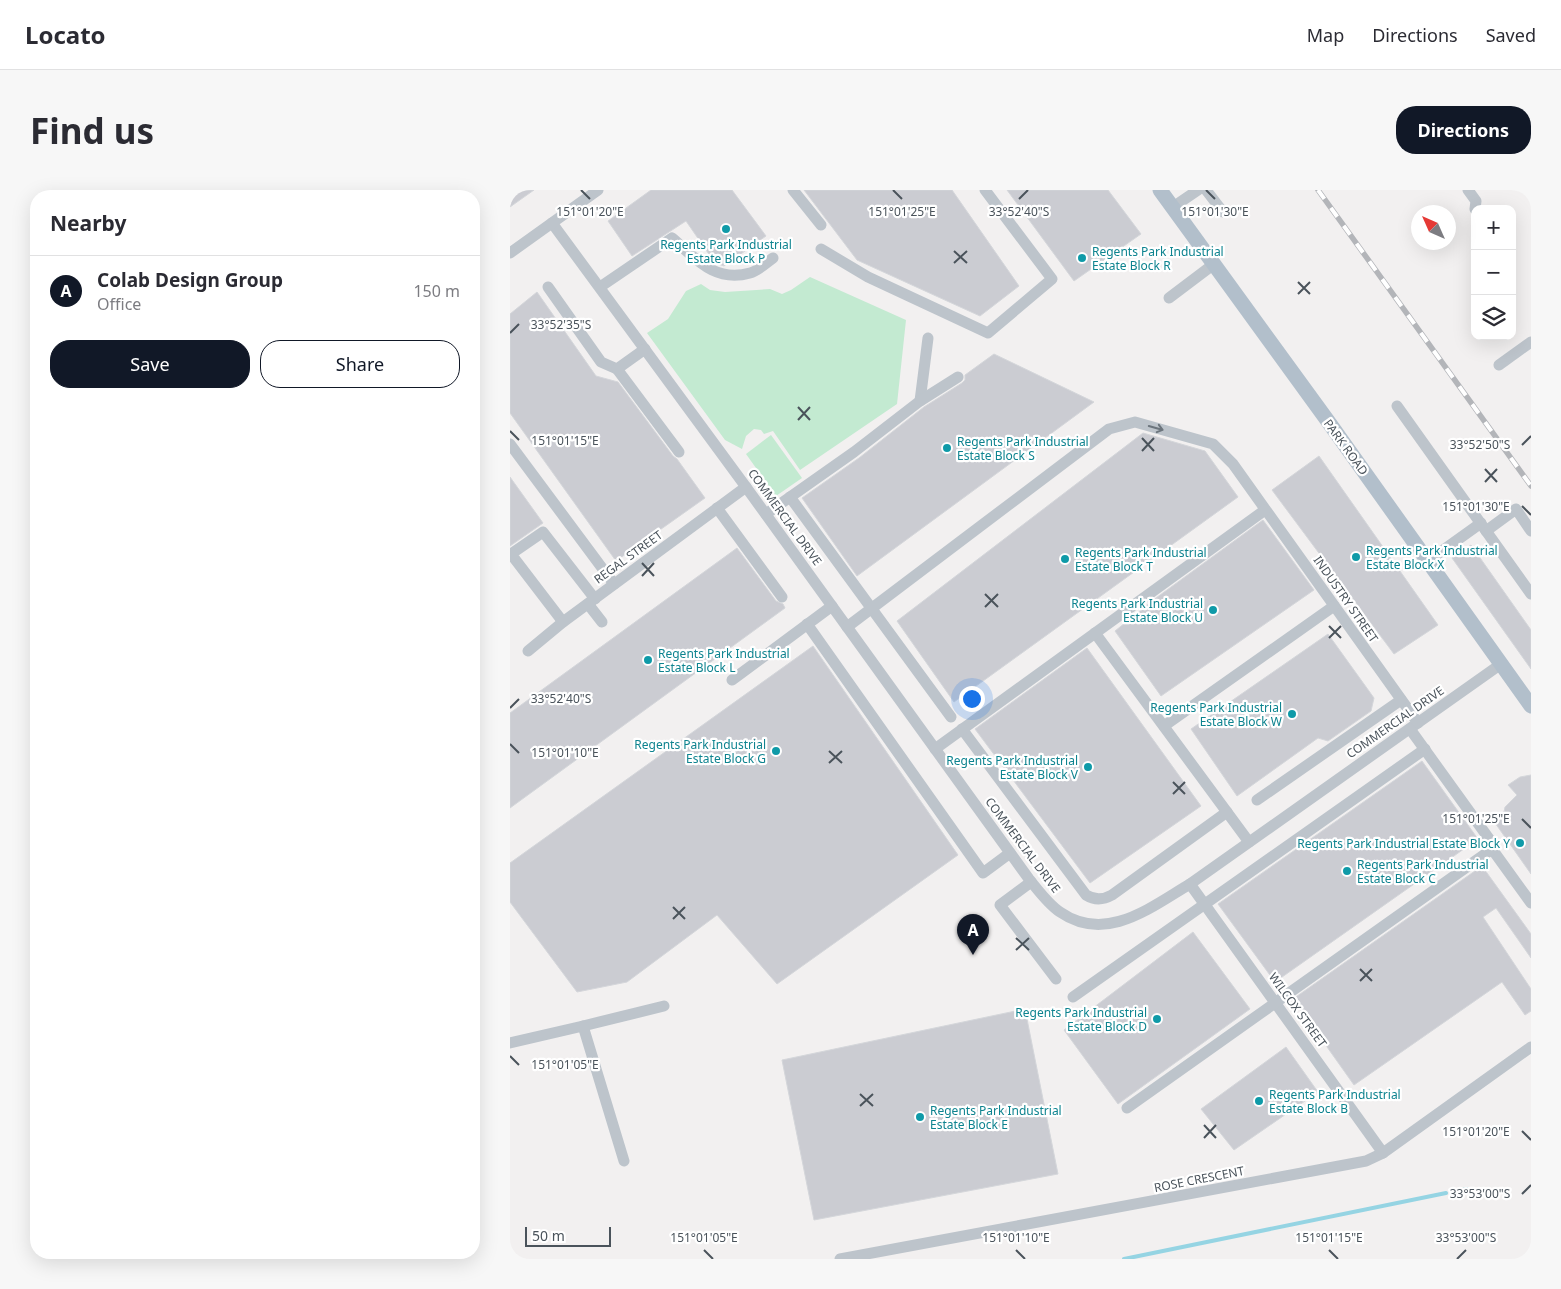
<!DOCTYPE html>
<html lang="en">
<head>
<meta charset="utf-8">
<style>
  :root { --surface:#fff; --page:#f7f7f7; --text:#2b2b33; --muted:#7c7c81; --line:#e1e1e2; --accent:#111827 }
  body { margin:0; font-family:"Noto Sans",sans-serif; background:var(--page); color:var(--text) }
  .controls { position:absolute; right:15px; top:15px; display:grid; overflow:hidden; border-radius:10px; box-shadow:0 5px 20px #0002 }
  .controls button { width:45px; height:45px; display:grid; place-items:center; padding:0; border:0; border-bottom:1px solid var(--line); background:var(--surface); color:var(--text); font:25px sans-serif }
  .compass { position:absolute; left:901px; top:15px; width:45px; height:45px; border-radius:50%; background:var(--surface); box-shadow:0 5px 20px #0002; rotate:315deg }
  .scale { position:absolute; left:15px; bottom:12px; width:86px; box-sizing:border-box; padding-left:5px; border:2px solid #4a535b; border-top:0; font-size:14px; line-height:18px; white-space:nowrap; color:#4a535b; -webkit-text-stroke:4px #fff; paint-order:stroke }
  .you { position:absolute; left:461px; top:508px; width:18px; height:18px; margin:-12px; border:4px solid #fff; border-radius:50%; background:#1a73e8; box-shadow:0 0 0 8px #1a73e833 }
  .badge { display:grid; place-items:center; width:32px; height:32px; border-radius:50%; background:var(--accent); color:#fff; font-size:16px; font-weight:700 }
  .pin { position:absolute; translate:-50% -41px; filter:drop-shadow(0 1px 2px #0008) }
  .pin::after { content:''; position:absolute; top:26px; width:18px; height:15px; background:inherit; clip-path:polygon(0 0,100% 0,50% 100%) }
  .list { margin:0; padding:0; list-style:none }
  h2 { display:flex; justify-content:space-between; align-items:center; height:65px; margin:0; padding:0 20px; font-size:21px }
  h2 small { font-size:16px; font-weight:400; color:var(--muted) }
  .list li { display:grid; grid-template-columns:32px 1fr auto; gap:15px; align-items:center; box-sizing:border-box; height:70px; padding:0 20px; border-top:1px solid var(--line) }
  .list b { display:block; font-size:19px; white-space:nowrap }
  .list p { margin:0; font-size:16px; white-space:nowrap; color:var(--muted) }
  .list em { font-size:16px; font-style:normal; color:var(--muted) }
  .actions { display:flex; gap:10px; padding:15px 20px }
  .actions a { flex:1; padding:11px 0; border:1px solid var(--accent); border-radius:20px; text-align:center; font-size:18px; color:var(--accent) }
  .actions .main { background:var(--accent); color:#fff }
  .icon { flex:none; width:28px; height:28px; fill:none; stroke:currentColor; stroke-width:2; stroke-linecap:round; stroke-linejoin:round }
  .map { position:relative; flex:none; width:1021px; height:1069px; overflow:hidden; border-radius:20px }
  header { display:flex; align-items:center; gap:30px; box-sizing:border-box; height:70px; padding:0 25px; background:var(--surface); border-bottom:1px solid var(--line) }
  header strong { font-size:24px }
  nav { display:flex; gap:28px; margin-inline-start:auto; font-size:18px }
  .intro { display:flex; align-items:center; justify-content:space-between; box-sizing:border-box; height:120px; padding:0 30px }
  h1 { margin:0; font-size:35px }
  .button { padding:12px 22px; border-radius:20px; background:var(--accent); color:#fff; font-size:18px; font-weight:700 }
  main { display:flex; gap:30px; padding:0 30px }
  aside { flex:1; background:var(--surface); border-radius:20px; box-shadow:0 5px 20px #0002 }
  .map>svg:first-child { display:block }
  .green { fill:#c3ead1 }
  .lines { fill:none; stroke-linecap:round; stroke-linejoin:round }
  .stream { stroke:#95d4e3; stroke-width:4 }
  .building { fill:#cbccd2; stroke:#d4d6da }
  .minor { stroke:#bdc4cb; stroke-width:11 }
  .major { stroke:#b2bfcb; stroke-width:15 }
  .rail-casing { stroke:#b3b5b9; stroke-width:5.5 }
  .rail { stroke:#fff; stroke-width:4; stroke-dasharray:11; stroke-linecap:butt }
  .oneway { stroke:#6c757d }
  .ticks { fill:none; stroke:#4a535b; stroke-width:2 }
  .culture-dot { fill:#0f9aa8; stroke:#fff; stroke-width:2 }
  .labels { text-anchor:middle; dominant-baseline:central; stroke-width:4.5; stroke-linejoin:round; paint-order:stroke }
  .culture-label { font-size:12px; fill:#0d838f; stroke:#fff; text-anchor:start }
  .street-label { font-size:12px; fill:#4a535b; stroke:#fff }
  .ticks-label { font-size:12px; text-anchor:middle; fill:#4a535b; stroke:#fff; stroke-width:4.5; stroke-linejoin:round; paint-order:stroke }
</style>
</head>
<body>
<header>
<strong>Locato</strong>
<nav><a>Map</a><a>Directions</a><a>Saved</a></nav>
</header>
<div class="intro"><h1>Find us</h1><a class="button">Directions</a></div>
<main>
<aside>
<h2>Nearby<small></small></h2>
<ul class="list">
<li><span class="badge">A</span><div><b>Colab Design Group</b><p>Office</p></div><em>150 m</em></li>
</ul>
<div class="actions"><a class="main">Save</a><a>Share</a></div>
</aside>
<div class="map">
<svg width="1021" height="1069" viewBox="0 0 1021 1069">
  <rect width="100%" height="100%" fill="#f2f0f0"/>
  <g class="green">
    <path d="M300,87L396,130L387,214L290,280L263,241L254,244L251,240L244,239L236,246L232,259L215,250L137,143L158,129L176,101L191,94L200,100L215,102L260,99L272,104L281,100Z"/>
    <path d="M261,245L292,288L266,306L236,264Z"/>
  </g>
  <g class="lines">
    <g class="stream">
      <path d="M944,1002L957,999"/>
      <path d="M614,1069L936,1003"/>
    </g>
  </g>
  <g class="building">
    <path d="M0,0H24L0,17Z"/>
    <path d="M141,0H222L256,46L214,76L205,73L176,31L122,66L98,31Z"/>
    <path d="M294,0H442L509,96L470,126L347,70Z"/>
    <path d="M497,0H598L631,44L564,91Z"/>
    <path d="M27,102L86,186L108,192L163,266L167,269L195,308L106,371L0,223V124Z"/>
    <path d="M484,164L584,212L347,386L292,308L349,268L414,217L452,193L455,190V185Z"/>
    <path d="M633,243L695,261L728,307L444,512L387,431Z"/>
    <path d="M809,266L928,435L884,464L762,300Z"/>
    <path d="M0,287L33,333L0,356Z"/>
    <path d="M753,330L804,400L651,506L605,441L646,408Z"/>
    <path d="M961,355L1021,440V479L942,368Z"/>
    <path d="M227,358L266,411L273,414L275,418L0,618V523Z"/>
    <path d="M818,444L864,508L861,521L818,551L808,548L727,606L681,539Z"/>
    <path d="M303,456L448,665L267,794L207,725L117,792L67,802L0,712V673Z"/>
    <path d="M577,458L691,616L580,693L465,539Z"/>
    <path d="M912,571L968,649L765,792L708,714Z"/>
    <path d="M1021,585V684L983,630L994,622L995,617L1007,605L998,595L1010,587Z"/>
    <path d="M972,676L1021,744V768L986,718L973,727L1021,799V821L1015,825L992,792L844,895L783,809Z"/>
    <path d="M683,742L740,819L608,914L554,840Z"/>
    <path d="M515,819L548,984L304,1030L272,870Z"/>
    <path d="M776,857L808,902L724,960L691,919Z"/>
  </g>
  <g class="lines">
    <g class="minor">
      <path d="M283,0L311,35"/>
      <path d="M696,0L713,22"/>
      <path d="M958,0L966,11L965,19"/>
      <path d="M663,17L688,0"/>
      <path d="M42,33L236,297L519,689C528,700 538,714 550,722C596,754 641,717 680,694L991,474"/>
      <path d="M311,59L358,87L478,143L542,89L475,0"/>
      <path d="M0,63L88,0"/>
      <path d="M38,97L91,172L107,179L135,159"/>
      <path d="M90,97L162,48C186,69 205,93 240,83C248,81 256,73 263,68"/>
      <path d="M659,108L704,74"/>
      <path d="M989,175L1021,152"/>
      <path d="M107,179L169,262"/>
      <path d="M410,211L418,148"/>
      <path d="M887,216L1021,404"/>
      <path d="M0,254L104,394"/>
      <path d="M280,307L441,527"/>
      <path d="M207,318L272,407"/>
      <path d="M256,324L344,262L410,211L448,187"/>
      <path d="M976,341L1006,319L1021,341"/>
      <path d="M918,371L971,333"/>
      <path d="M78,414L92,432"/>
      <path d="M53,432L1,364L33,342L85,409"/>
      <path d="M297,434L473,683L500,663"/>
      <path d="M337,437L599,239L625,232L703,254L723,274L908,533"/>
      <path d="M585,443L739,652"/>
      <path d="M18,461L53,432L236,297"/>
      <path d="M222,490L322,416"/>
      <path d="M654,536L824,416"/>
      <path d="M452,539L576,705C584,710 593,710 602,705L717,622"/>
      <path d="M425,559L755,320"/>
      <path d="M747,610L891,510"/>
      <path d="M982,659L1021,713"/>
      <path d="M521,692L490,715L546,789"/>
      <path d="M680,694L873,963"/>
      <path d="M563,807L915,559"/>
      <path d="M73,836L154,816"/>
      <path d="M0,853L73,836L114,971"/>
      <path d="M617,918L985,657L900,539"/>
      <path d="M330,1069L856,971L873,963L1021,857"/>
    </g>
    <path class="major" d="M650,0L820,234L1021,516"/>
    <g class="rail-casing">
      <path id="rail" d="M808,0L1021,296"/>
    </g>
    <use href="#rail" class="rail"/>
  </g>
  <defs><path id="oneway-shaft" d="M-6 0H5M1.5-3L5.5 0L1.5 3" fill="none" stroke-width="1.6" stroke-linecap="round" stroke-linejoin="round" transform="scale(1.25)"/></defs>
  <use class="oneway" href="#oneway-shaft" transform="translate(646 238) rotate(16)"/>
  <path class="ticks" d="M71,0L80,9M383,0L392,9M696,0L705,9M509,9L518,0M444,61L457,73M444,73L457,61M788,92L800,104M788,104L800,92M0,143L9,134M288,217L300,230M288,230L300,217M0,241L9,250M632,248L644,261M1012,255L1021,246M632,261L644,248M975,279L987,292M975,292L987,279M1012,316L1021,325M132,373L144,386M132,386L144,373M475,404L488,417M475,417L488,404M819,436L831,448M819,448L831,436M0,518L9,509M0,554L9,563M319,561L332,573M319,573L332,561M663,592L675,604M663,604L675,592M1012,629L1021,638M163,717L175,729M163,729L175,717M506,748L519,760M506,760L519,748M850,779L862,791M850,791L862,779M0,866L9,875M350,904L363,916M350,916L363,904M694,935L706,948M1012,941L1021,950M694,948L706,935M1012,1004L1021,995M194,1060L203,1069M506,1060L515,1069M819,1060L828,1069M947,1069L956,1060"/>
  <g class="culture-dot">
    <circle cx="216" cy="39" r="5"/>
    <circle cx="572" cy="68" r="5"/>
    <circle cx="437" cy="258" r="5"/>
    <circle cx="846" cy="367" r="5"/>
    <circle cx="555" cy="369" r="5"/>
    <circle cx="703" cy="420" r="5"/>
    <circle cx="138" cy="470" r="5"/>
    <circle cx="782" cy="524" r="5"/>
    <circle cx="266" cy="561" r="5"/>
    <circle cx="578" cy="577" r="5"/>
    <circle cx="1010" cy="653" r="5"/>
    <circle cx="837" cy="681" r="5"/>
    <circle cx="647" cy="829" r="5"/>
    <circle cx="749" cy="911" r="5"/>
    <circle cx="410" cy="927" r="5"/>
  </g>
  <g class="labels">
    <g class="culture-label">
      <text x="216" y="54" text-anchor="middle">Regents Park Industrial<tspan x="216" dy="14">Estate Block P</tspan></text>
      <text x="582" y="61">Regents Park Industrial<tspan x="582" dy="14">Estate Block R</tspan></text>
      <text x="447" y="251">Regents Park Industrial<tspan x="447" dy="14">Estate Block S</tspan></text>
      <text x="856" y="360">Regents Park Industrial<tspan x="856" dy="14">Estate Block X</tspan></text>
      <text x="565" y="362">Regents Park Industrial<tspan x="565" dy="14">Estate Block T</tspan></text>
      <text x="693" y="413" text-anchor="end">Regents Park Industrial<tspan x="693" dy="14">Estate Block U</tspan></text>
      <text x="148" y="463">Regents Park Industrial<tspan x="148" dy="14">Estate Block L</tspan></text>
      <text x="772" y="517" text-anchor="end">Regents Park Industrial<tspan x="772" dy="14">Estate Block W</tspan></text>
      <text x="256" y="554" text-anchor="end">Regents Park Industrial<tspan x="256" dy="14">Estate Block G</tspan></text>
      <text x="568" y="570" text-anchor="end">Regents Park Industrial<tspan x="568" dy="14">Estate Block V</tspan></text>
      <text x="1000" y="653" text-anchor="end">Regents Park Industrial Estate Block Y</text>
      <text x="847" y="674">Regents Park Industrial<tspan x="847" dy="14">Estate Block C</tspan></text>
      <text x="637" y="822" text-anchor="end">Regents Park Industrial<tspan x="637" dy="14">Estate Block D</tspan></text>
      <text x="759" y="904">Regents Park Industrial<tspan x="759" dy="14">Estate Block B</tspan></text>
      <text x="420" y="920">Regents Park Industrial<tspan x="420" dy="14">Estate Block E</tspan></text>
    </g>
    <g class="street-label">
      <text transform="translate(836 257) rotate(54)">PARK ROAD</text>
      <text transform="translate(275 327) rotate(54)">COMMERCIAL DRIVE</text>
      <text transform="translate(118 367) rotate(-36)">REGAL STREET</text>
      <text transform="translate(836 409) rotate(55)">INDUSTRY STREET</text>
      <text transform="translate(885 532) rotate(-35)">COMMERCIAL DRIVE</text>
      <text transform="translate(513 655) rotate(53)">COMMERCIAL DRIVE</text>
      <text transform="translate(788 820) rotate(54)">WILCOX STREET</text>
      <text transform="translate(689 989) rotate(-11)">ROSE CRESCENT</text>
    </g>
  </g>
  <g class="ticks-label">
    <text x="80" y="26">151°01'20"E</text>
    <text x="392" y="26">151°01'25"E</text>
    <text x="509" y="26">33°52'40"S</text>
    <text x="705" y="26">151°01'30"E</text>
    <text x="51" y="139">33°52'35"S</text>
    <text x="55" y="255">151°01'15"E</text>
    <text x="970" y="259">33°52'50"S</text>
    <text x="966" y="321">151°01'30"E</text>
    <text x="51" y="513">33°52'40"S</text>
    <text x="55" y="567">151°01'10"E</text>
    <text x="966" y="633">151°01'25"E</text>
    <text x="55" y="879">151°01'05"E</text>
    <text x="966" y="946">151°01'20"E</text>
    <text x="970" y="1008">33°53'00"S</text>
    <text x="956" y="1052">33°53'00"S</text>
    <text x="194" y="1052">151°01'05"E</text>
    <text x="506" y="1052">151°01'10"E</text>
    <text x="819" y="1052">151°01'15"E</text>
  </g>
</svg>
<div class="controls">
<button>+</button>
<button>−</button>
<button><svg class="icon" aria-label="layers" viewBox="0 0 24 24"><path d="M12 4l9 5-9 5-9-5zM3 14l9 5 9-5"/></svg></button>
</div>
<svg class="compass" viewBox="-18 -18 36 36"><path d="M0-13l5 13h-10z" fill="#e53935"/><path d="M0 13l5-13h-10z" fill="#7c7c81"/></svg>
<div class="scale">50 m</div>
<div class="you"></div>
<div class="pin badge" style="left:463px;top:765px">A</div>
</div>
</main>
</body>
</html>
